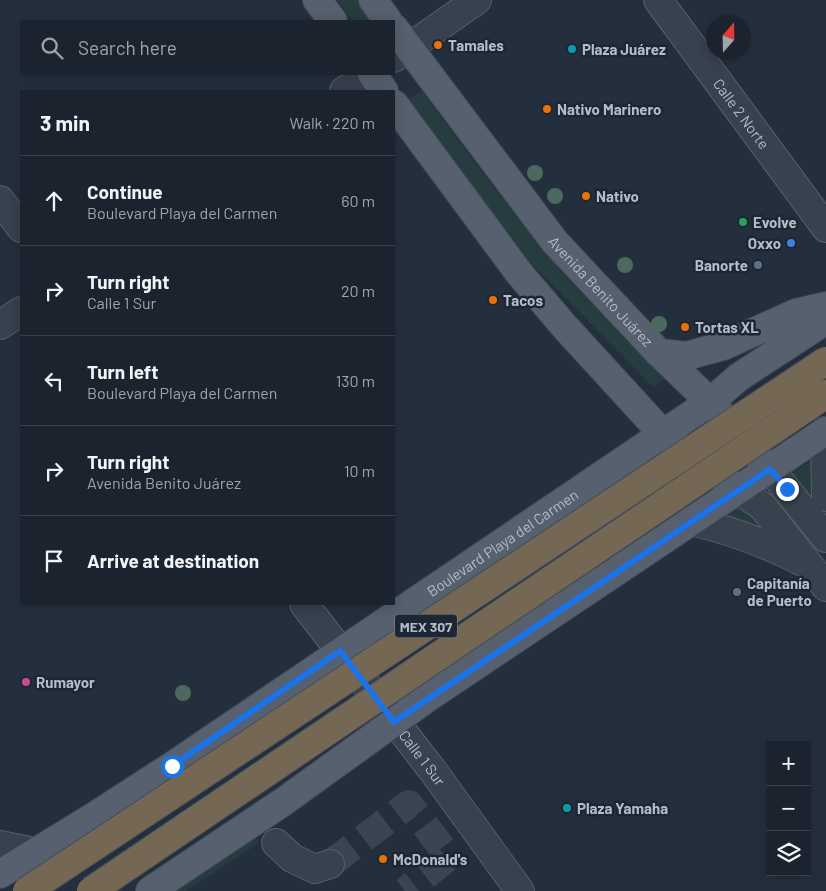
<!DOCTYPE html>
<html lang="en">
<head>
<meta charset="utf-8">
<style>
  :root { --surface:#1b232e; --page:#242b36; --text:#f1f3f6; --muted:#a0a4aa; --line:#39404a }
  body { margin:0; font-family:Barlow,sans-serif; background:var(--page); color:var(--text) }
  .controls { position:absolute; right:15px; bottom:15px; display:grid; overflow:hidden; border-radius:0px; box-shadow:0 2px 12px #0003 }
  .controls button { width:45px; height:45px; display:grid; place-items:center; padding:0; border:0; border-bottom:1px solid var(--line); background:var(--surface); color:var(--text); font:25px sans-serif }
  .compass { position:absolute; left:706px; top:15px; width:45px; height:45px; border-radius:50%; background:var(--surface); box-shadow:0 2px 12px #0003; rotate:20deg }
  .stop { position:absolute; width:15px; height:15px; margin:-11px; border:4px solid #1a73e8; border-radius:50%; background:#fff }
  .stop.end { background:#1a73e8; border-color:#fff; box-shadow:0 1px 5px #0008 }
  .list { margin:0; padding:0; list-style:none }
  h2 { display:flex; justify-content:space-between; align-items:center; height:65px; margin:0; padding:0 20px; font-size:21px }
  h2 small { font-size:16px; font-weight:400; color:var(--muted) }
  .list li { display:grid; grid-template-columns:32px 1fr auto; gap:15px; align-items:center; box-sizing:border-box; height:90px; padding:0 20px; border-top:1px solid var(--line) }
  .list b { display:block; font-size:19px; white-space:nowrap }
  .list p { margin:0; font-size:16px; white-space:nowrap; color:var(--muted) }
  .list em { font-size:16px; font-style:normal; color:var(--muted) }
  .icon { flex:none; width:28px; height:28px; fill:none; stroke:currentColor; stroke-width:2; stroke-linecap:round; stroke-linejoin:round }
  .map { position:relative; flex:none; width:826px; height:891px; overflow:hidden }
  .search { position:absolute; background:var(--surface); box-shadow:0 2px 12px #0003; left:20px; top:20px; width:375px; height:55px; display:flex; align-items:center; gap:12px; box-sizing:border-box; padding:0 18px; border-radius:0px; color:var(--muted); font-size:19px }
  .panel { position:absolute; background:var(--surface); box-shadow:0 2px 12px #0003; left:20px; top:90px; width:375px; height:515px; border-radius:0px }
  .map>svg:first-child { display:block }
  .green { fill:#263c3f }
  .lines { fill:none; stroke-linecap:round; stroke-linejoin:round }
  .minor-tunnel { stroke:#3a4453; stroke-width:28; stroke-dasharray:28 14; stroke-linecap:butt }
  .minor-casing { stroke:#565f6c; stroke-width:30 }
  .major-casing { stroke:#414a57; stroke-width:30 }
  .minor { stroke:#38414e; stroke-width:28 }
  .major { stroke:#56606e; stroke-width:28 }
  .highway-bridge-casing { stroke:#434c59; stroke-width:30; stroke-linecap:butt }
  .highway-bridge { stroke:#746855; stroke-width:28 }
  .tree { fill:#4b6a5d }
  .route { stroke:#1a73e8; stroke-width:6 }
  .food-dot { fill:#e8710a; stroke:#1d2633; stroke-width:2 }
  .culture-dot { fill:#0f9aa8; stroke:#1d2633; stroke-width:2 }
  .leisure-dot { fill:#2e9e5b; stroke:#1d2633; stroke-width:2 }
  .shop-dot { fill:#3f7fe0; stroke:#1d2633; stroke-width:2 }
  .service-dot { fill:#5c6f8a; stroke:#1d2633; stroke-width:2 }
  .hotel-dot { fill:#d1479c; stroke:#1d2633; stroke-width:2 }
  .labels { text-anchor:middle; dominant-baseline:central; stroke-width:5; stroke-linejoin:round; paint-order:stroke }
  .shield { fill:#1d2633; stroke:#878f9c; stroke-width:1 }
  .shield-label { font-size:14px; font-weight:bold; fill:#b4bcc9 }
  .poi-label { font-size:15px; font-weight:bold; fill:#b4bcc9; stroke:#1d2633; text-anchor:start }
  .street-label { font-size:15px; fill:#b4bcc9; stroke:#1d2633 }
</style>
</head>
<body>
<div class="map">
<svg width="826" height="891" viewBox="0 0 826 891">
  <rect width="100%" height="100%" fill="#242f3e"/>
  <g class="green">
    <path d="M337,0H359L375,21H353Z"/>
    <path d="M422,91L480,170L563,274L665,378L654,388L531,263L466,180L409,99Z"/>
    <path d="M813,459L814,505L790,475Z"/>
    <path d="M771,495L777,496L826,560V572L772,501Z"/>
    <path d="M744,504L771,534L722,519Z"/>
    <path d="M254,836L259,843L186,891H171Z"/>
  </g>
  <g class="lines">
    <path class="minor-tunnel" d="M330,864L409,804L449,857L405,891"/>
    <g class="minor-casing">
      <g id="minor">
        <path id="s1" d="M658,0L826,228"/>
        <path d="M394,58L477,0"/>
        <path d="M344,91L371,74"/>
        <path d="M0,200L21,228"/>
        <path d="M0,325L21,311"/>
        <path d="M825,431L826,497"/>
        <path d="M770,469L826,538"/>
        <path d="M739,490L763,507L826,587"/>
        <path d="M691,521C730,530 765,543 801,561"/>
        <path id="s2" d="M304,604L433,771L520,891"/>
        <path d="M276,843L292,858L315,869L330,864"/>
        <path d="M0,845L34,852"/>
      </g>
    </g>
    <g class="major-casing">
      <g id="major">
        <path d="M317,0L333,21"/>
        <path d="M373,0L388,21"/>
        <path id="s3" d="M394,28L555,242L659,353L710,402L765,464"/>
        <path d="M372,74L384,91"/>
        <path d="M394,104L519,273L565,327L663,434L731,484"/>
        <path d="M659,353L687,356L697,353L723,346L796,313L826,306"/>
        <path id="s4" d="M0,874L90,819L172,766L710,402L739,377L826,320"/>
        <path d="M150,891L283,802L430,696L826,431"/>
      </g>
    </g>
    <use href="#minor" class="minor"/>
    <use href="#major" class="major"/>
    <g class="highway-bridge-casing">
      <g id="highway-bridge">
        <path d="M27,891L826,361"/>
        <path d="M91,891L826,394"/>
      </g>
    </g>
    <use href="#highway-bridge" class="highway-bridge"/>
  </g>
  <g class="tree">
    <circle cx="535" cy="173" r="8"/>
    <circle cx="555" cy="196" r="8"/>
    <circle cx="625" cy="265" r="8"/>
    <circle cx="659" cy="324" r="8"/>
    <circle cx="183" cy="693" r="8"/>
  </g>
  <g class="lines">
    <path class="route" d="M172,766L340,651L394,722L770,469L787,489"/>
  </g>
  <g class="food-dot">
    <circle cx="438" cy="45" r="5"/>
    <circle cx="547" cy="109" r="5"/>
    <circle cx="586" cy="196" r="5"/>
    <circle cx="493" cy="300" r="5"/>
    <circle cx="685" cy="327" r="5"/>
    <circle cx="383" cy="859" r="5"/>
  </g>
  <g class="culture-dot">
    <circle cx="572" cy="49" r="5"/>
    <circle cx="567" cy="808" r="5"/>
  </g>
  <circle class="leisure-dot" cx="743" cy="222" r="5"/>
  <circle class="shop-dot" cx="791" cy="243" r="5"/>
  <g class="service-dot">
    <circle cx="758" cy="265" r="5"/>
    <circle cx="737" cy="592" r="5"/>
  </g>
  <circle class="hotel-dot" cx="26" cy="682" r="5"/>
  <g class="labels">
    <rect class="shield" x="395" y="614.5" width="62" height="23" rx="4"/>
    <g class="shield-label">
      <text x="426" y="626">MEX 307</text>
    </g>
    <g class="poi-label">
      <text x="448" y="45">Tamales</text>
      <text x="582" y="49">Plaza Juárez</text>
      <text x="557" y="109">Nativo Marinero</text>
      <text x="596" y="196">Nativo</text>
      <text x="753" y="222">Evolve</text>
      <text x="781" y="243" text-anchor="end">Oxxo</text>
      <text x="748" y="265" text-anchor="end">Banorte</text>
      <text x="503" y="300">Tacos</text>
      <text x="695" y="327">Tortas XL</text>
      <text x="747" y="583">Capitanía<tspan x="747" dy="17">de Puerto</tspan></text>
      <text x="36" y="682">Rumayor</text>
      <text x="577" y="808">Plaza Yamaha</text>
      <text x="393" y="859">McDonald's</text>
    </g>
    <g class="street-label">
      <text stroke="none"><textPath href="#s1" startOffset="141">Calle 2 Norte</textPath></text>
      <text stroke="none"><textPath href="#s3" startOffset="335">Avenida Benito Juárez</textPath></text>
      <text stroke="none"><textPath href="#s4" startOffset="602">Boulevard Playa del Carmen</textPath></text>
      <text stroke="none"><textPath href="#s2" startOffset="194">Calle 1 Sur</textPath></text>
    </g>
  </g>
</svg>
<div class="controls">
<button>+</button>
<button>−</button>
<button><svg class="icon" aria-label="layers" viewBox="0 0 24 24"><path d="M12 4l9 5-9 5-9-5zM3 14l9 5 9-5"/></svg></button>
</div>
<svg class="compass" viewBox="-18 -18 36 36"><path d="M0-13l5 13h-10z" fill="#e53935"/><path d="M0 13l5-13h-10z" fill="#a0a4aa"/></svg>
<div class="stop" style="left:172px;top:766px"></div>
<div class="stop end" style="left:787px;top:489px"></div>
<div class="search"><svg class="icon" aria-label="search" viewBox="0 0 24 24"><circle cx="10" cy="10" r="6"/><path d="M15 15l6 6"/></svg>Search here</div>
<section class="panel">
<h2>3 min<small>Walk · 220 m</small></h2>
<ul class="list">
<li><svg class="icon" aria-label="ahead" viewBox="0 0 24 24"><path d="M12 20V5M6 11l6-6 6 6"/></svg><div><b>Continue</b><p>Boulevard Playa del Carmen</p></div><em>60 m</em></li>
<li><svg class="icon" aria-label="right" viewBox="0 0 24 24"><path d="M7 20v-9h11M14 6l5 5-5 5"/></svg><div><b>Turn right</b><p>Calle 1 Sur</p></div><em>20 m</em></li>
<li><svg class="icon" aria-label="left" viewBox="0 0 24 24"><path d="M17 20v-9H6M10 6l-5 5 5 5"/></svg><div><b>Turn left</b><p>Boulevard Playa del Carmen</p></div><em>130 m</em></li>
<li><svg class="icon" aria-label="right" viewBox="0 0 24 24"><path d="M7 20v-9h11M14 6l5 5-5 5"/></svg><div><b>Turn right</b><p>Avenida Benito Juárez</p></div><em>10 m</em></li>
<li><svg class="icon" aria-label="arrive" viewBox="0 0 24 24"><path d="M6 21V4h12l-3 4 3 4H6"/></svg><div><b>Arrive at destination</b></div></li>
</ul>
</section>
</div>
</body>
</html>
